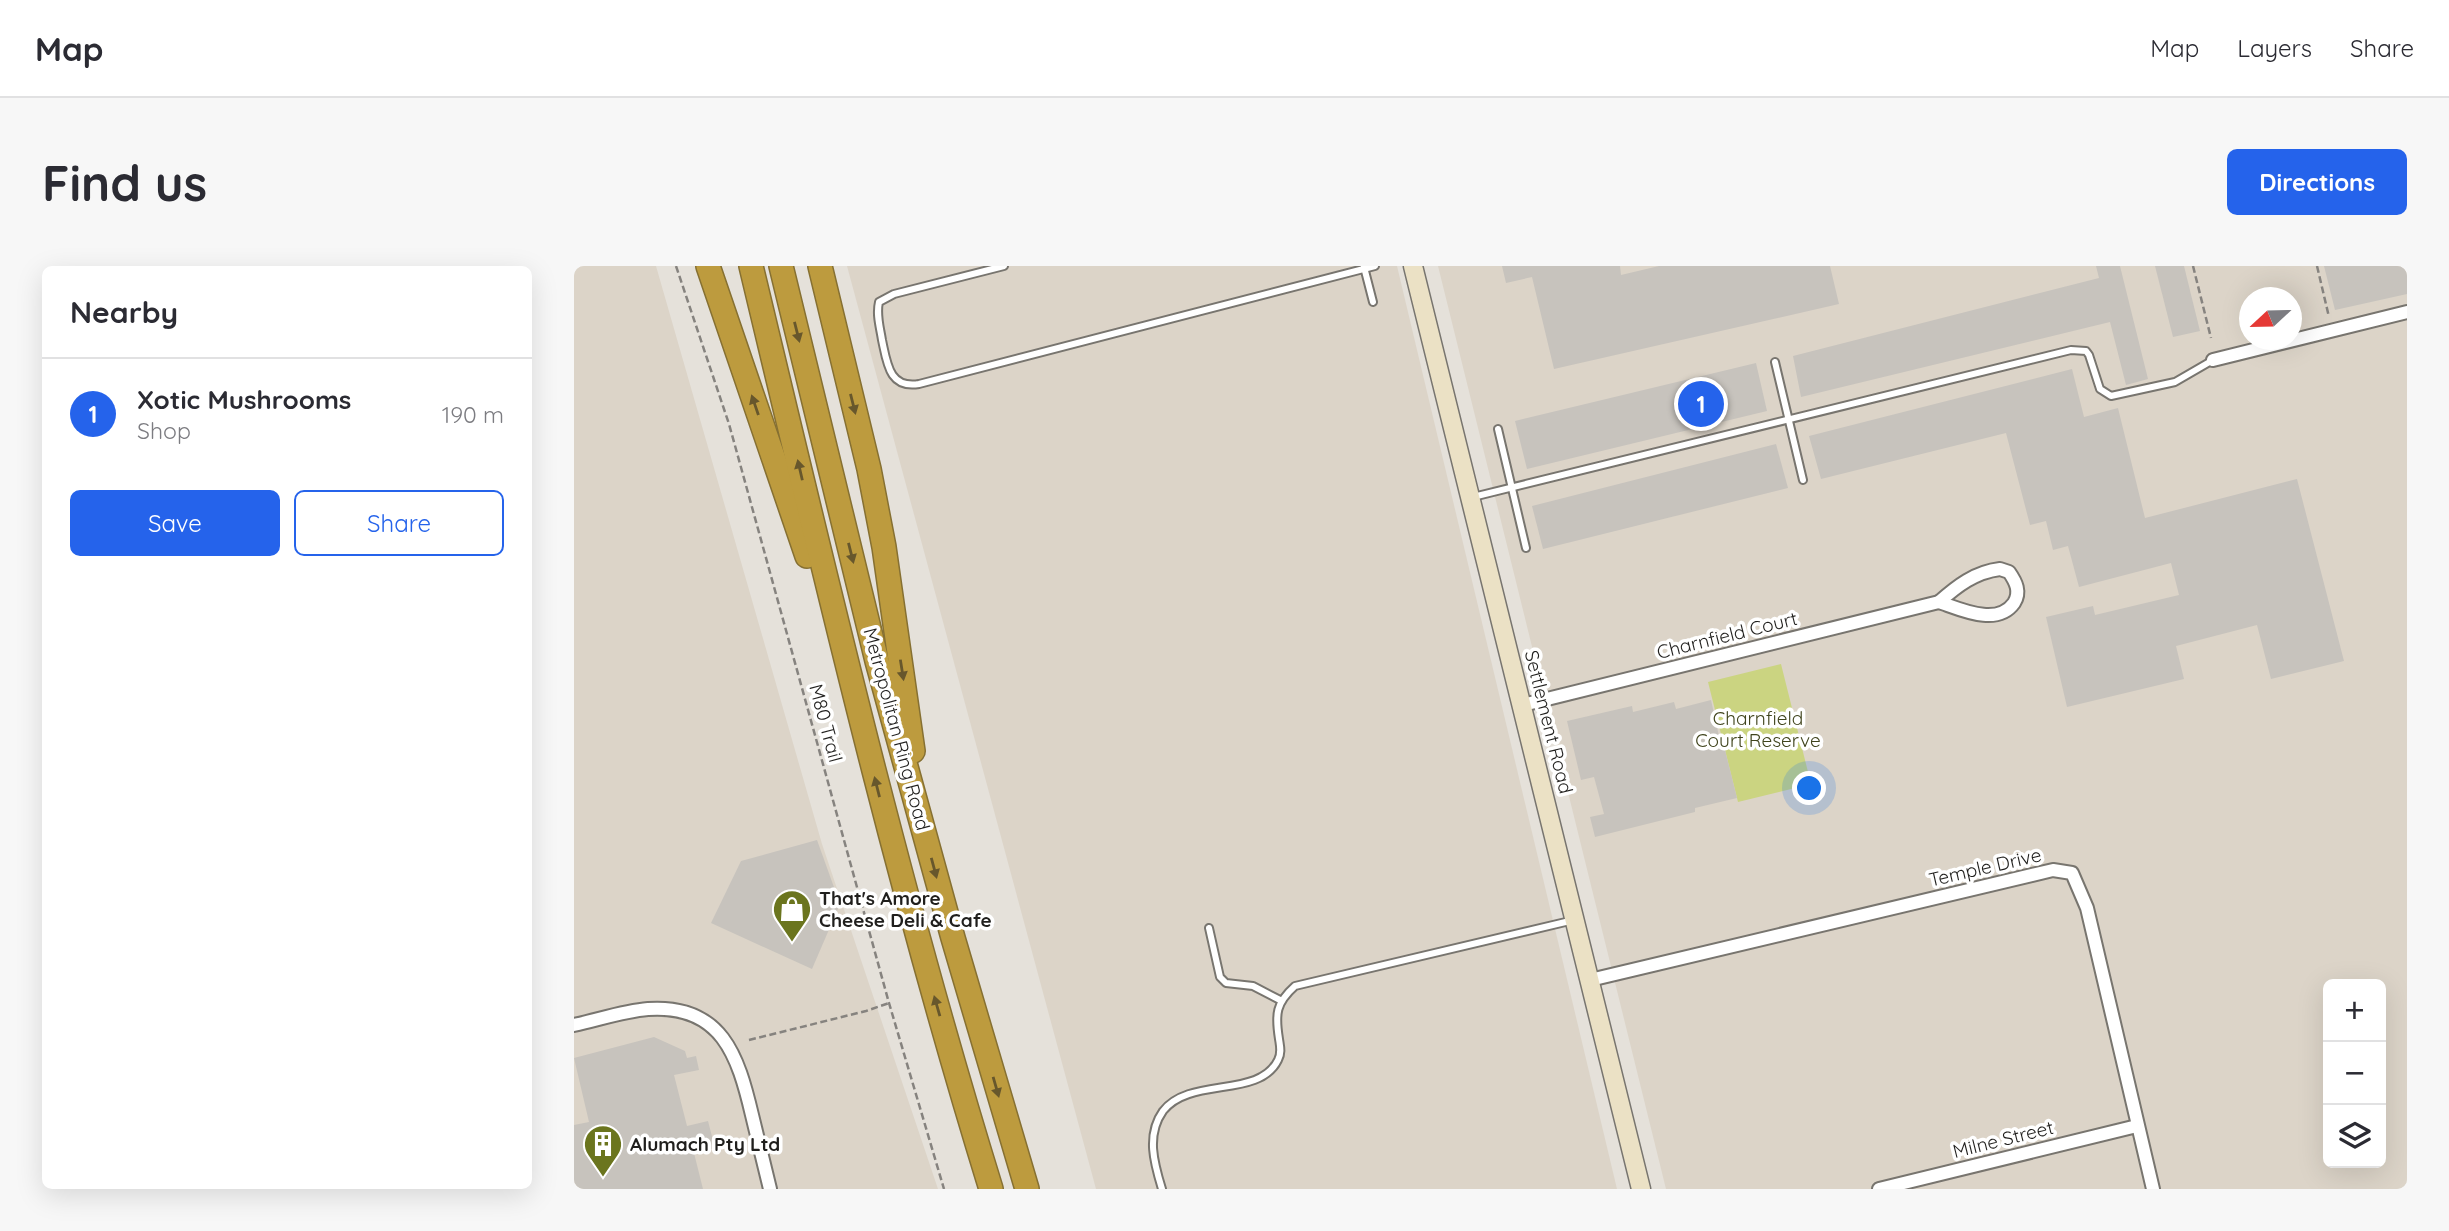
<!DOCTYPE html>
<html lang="en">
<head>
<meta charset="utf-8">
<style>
  :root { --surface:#fff; --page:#f7f7f7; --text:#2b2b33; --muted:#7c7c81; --line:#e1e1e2; --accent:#2563eb }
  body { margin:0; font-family:Quicksand,sans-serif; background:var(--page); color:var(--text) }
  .controls { position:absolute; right:21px; bottom:21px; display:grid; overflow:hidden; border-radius:10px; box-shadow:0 7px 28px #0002 }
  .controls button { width:63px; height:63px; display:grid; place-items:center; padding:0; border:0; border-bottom:2px solid var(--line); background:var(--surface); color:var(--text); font:35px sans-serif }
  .compass { position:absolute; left:1665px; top:21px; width:63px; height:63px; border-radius:50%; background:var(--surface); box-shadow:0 7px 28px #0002; rotate:248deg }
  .you { position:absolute; left:1236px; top:523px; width:24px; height:24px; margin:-18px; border:5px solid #fff; border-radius:50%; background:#1a73e8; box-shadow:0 0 0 10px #1a73e833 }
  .badge { display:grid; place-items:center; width:46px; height:46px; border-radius:50%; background:var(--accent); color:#fff; font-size:23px; font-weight:700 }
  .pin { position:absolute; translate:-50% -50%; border:4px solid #fff; box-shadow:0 2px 7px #0006 }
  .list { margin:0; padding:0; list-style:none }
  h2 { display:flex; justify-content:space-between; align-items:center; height:91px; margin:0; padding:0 28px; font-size:30px }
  h2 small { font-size:23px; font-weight:400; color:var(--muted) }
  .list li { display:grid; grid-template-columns:46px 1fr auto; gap:21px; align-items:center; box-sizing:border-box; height:112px; padding:0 28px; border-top:2px solid var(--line) }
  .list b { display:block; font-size:26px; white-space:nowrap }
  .list p { margin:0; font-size:23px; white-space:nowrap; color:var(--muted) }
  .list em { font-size:23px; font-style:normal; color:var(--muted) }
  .actions { display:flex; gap:14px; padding:21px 28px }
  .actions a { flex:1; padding:16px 0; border:2px solid var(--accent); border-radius:10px; text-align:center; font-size:24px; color:var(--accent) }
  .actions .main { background:var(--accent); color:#fff }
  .icon { flex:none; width:38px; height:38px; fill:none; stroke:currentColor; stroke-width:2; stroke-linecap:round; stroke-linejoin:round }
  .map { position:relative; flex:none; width:1833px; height:923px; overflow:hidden; border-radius:10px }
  header { display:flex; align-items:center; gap:42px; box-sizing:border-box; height:98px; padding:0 35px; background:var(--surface); border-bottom:2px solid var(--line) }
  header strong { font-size:33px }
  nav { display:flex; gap:38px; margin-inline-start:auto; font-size:24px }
  .intro { display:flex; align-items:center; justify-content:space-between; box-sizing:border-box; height:168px; padding:0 42px }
  h1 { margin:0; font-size:49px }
  .button { padding:18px 32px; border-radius:10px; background:var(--accent); color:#fff; font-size:24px; font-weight:700 }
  main { display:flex; gap:42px; padding:0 42px }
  aside { flex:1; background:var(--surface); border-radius:10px; box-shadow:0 7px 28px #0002 }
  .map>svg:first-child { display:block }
  .built { fill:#dcd4c8; fill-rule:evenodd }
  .green { fill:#cbd481 }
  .building { fill:#c7c3bd }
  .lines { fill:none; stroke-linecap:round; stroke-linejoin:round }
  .service-casing { stroke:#78756f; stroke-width:10 }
  .minor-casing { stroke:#78756f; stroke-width:16 }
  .secondary-casing { stroke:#78756f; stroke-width:21 }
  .motorway-casing { stroke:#867032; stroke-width:26 }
  .path { stroke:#86837f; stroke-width:2.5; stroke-dasharray:7 3.5; stroke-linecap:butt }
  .service { stroke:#fff; stroke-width:6 }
  .minor { stroke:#fff; stroke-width:12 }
  .secondary { stroke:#ebe1c5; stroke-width:18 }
  .motorway { stroke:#bd9b3e; stroke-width:23 }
  .oneway { fill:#67572c }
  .labels { text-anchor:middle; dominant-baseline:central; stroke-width:7; stroke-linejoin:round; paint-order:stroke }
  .street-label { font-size:19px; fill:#201f1d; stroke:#fff }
  .park-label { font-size:19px; fill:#40441d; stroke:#fff }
  .poi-label { font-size:19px; font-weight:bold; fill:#201f1d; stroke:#fff; text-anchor:start }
</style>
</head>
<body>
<header>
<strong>Map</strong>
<nav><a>Map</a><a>Layers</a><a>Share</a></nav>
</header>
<div class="intro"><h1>Find us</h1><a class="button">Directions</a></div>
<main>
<aside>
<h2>Nearby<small></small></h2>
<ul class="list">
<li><span class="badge">1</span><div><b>Xotic Mushrooms</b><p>Shop</p></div><em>190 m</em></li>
</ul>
<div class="actions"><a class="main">Save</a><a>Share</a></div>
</aside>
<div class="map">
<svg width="1833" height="923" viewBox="0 0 1833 923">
  <rect width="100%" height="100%" fill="#e5e1da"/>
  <g class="built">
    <path d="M0,0H82L248,578L364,923H0Z"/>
    <path d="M273,0H823L1043,923H522Z"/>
    <path d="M864,0H1833V923H1092ZM1675,32H1717V74H1675ZM1754,718H1807V897H1754Z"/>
  </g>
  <path class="green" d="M1207,398L1237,518L1164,536L1134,416Z"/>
  <g class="building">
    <path d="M928,0H1046L1047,9L1085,0H1256L1265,38L980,103L958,11L932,17Z"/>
    <path d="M1522,0H1546L1574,113L1552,119L1536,56L1227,131L1219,90L1525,12Z"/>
    <path d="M1581,0H1610L1626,65L1599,71Z"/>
    <path d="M1750,0H1833V28L1761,44Z"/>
    <path d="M1182,97L1193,145L953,203L941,155Z"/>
    <path d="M1498,103L1510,151L1544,142L1571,252L1723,213L1770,395L1697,413L1683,359L1602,380L1610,413L1493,441L1472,351L1519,340L1521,349L1605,329L1597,297L1505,321L1494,280L1479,284L1472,255L1456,259L1432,167L1247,213L1235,170Z"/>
    <path d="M1202,178L1214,222L969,283L958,240Z"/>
    <path d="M1137,434L1148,484H1151L1163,532L1121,542V546L1021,571L1016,551L1030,548L1020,511L1007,514L993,455L1058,440L1059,446L1100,436L1102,443Z"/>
    <path d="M243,574L266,638L238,703L137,657L167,595Z"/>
    <path d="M80,771L111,785L113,792L122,790L125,804L100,809L113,860L134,855L141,882L120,887L129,923H0V859L15,856L0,792Z"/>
  </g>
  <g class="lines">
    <g class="service-casing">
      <g id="service">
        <path d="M430,0L320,28L305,36C302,49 306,61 308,74C313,97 315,123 345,118L801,0"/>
        <path d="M790,1L799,36"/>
        <path d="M1201,96L1229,214"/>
        <path d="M924,163L952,282"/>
        <path d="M899,231L1497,84L1512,85L1515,89L1526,123L1537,130L1601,116L1639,94"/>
        <path d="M635,662L646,711L652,717L679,720L706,734"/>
        <path d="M588,923C580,897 572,869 589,845C616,810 685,833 704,794C708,787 706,780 705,773C701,748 702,737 721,720L1000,654"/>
      </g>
    </g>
    <g class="minor-casing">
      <g id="minor">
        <path d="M1639,94L1833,46"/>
        <path d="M1426,303L1435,306C1442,316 1447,326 1440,337C1423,361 1386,343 1365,336C1383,320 1401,306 1426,303Z"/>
        <path d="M949,439L1365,336"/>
        <path d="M1016,714L1479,604L1498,607L1513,642L1579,923"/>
        <path d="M0,759C24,754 49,745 74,743C148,738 164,790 178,849C184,874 190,898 196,923"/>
        <path d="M1305,923L1563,860"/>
      </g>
    </g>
    <g class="secondary-casing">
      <path id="secondary" d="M839,0L1067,923"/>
    </g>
    <g class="motorway-casing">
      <g id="motorway">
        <path d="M134,0L233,290"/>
        <path d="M177,0C251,309 323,619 417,923"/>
        <path d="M207,0L303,395L379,672L453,923"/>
        <path d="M246,0L295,203L310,281L339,485"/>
      </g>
    </g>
    <g class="path">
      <path d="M102,0L155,158L315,737L370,923"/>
      <path d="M1619,0L1637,72"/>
      <path d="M1743,0L1755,51"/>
      <path d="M175,774L292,745L315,737"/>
    </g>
    <use href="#service" class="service"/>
    <use href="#minor" class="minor"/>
    <use href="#secondary" class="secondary"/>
    <use href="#motorway" class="motorway"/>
  </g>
  <defs><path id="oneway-solid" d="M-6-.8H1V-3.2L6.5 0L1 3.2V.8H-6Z" transform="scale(1.75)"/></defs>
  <g class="oneway">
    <use href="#oneway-solid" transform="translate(223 66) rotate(76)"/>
    <use href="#oneway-solid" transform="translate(279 138) rotate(76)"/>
    <use href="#oneway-solid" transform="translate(181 139) rotate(-109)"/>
    <use href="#oneway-solid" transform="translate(226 204) rotate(-103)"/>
    <use href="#oneway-solid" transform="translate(277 287) rotate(76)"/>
    <use href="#oneway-solid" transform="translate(328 404) rotate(81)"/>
    <use href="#oneway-solid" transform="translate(303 521) rotate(-104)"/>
    <use href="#oneway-solid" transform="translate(360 602) rotate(75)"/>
    <use href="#oneway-solid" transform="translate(363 740) rotate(-106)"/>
    <use href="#oneway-solid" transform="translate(422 821) rotate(74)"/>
  </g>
  <defs>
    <g id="shop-pin" transform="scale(2.0125)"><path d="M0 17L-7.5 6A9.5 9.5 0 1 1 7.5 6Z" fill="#6b751e" stroke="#fff"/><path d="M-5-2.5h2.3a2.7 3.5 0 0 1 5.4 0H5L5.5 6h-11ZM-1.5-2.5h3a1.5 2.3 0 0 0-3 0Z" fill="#fff"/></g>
    <g id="building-pin" transform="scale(2.0125)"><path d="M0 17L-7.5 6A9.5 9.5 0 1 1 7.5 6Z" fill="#6b751e" stroke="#fff"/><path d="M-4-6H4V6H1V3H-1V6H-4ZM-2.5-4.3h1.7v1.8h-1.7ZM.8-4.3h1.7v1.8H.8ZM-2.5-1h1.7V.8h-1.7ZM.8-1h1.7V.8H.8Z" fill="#fff"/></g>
  </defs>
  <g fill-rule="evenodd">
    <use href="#shop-pin" x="218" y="643"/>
    <use href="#building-pin" x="29" y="878"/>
  </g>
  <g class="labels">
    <g class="street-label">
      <text transform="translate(1153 369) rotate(-14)">Charnfield Court</text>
      <text transform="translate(975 456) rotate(76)">Settlement Road</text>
      <text transform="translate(252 457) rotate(75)">M80 Trail</text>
      <text transform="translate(323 463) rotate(75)">Metropolitan Ring Road</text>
      <text transform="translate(1411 601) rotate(-13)">Temple Drive</text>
      <text transform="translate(1429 873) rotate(-14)">Milne Street</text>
    </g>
    <g class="park-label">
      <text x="1184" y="452">Charnfield<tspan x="1184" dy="22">Court Reserve</tspan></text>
    </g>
    <g class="poi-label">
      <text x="245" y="632">That's Amore<tspan x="245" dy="22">Cheese Deli &amp; Cafe</tspan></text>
      <text x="56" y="878">Alumach Pty Ltd</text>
    </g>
  </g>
</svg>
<div class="controls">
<button>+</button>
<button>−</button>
<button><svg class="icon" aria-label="layers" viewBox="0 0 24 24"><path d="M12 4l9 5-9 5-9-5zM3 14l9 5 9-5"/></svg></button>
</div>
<svg class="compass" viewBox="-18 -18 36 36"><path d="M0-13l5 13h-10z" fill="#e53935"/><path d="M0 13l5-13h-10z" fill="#7c7c81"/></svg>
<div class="you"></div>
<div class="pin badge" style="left:1127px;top:138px">1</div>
</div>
</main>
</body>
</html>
